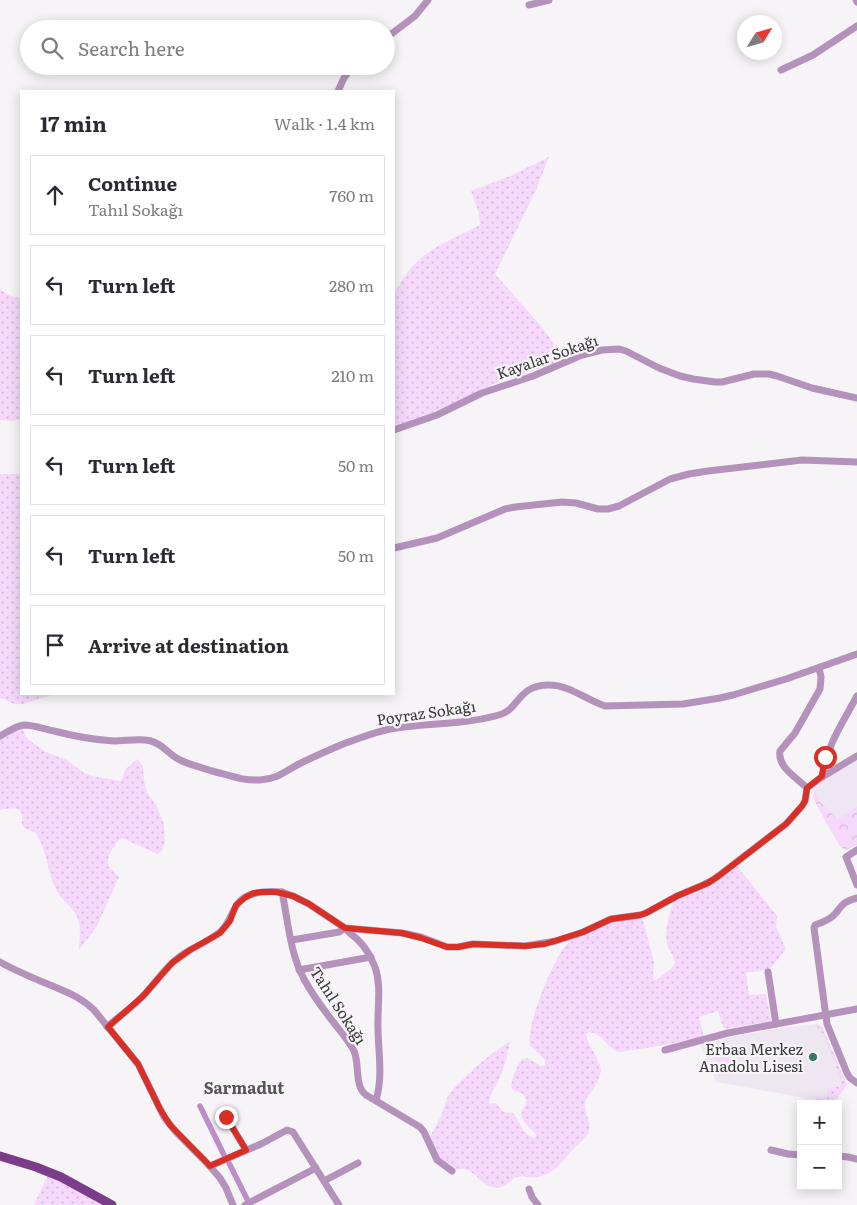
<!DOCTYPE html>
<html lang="en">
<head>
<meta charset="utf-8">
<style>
  :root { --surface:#fff; --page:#f7f7f7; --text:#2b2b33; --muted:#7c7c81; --line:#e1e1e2 }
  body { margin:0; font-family:Literata,serif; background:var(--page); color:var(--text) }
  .controls { position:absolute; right:15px; bottom:15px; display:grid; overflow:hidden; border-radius:0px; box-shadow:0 2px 12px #0003 }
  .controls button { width:45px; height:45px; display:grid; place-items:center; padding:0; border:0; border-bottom:1px solid var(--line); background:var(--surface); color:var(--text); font:25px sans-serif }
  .compass { position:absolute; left:737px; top:15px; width:45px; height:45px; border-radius:50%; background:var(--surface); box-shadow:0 2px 12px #0003; rotate:53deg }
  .stop { position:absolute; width:15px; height:15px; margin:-11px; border:4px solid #d93025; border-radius:50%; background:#fff }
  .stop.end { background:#d93025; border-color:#fff; box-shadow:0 1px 5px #0008 }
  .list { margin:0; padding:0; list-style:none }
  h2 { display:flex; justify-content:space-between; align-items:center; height:65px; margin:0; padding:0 20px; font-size:21px }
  h2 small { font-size:16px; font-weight:400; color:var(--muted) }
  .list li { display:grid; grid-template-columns:32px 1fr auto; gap:15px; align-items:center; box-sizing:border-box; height:80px; margin:0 10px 10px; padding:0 10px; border:1px solid var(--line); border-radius:0px }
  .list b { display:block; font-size:19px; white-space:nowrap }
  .list p { margin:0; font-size:16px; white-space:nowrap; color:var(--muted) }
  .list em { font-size:16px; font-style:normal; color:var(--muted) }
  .icon { flex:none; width:28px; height:28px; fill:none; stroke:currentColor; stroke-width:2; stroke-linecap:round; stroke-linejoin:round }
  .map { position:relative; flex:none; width:857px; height:1205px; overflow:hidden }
  .search { position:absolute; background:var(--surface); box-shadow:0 2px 12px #0003; left:20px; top:20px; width:375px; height:55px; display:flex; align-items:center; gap:12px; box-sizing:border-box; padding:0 18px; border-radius:28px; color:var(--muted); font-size:19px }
  .panel { position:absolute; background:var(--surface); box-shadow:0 2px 12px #0003; left:20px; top:90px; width:375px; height:605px; border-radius:0px }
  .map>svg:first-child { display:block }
  .built { fill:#eee6f0 }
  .grass { fill:url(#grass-dots) }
  .forest { fill:url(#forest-crowns) }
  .pitch { fill:#f6d8fc }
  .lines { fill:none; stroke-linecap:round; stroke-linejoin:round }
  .canal { stroke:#bd8dc8; stroke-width:5.5 }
  .minor { stroke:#b492bc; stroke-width:7 }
  .major { stroke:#7b3c89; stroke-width:9 }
  .route { stroke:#d93025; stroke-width:6 }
  .poi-dot { fill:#3a7864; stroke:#f7f4f7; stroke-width:2 }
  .labels { text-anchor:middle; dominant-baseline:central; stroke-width:4.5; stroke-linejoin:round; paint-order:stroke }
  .street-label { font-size:15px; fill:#383739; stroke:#f7f4f7 }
  .poi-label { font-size:15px; fill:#383739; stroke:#f7f4f7; text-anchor:end }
  .neighbourhood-label { font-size:16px; font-weight:bold; fill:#565457; stroke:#f7f4f7 }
</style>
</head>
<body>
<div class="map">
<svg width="857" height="1205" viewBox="0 0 857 1205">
  <defs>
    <pattern id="grass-dots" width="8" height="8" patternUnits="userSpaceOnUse" patternTransform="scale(1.25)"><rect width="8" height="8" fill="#f6d8fc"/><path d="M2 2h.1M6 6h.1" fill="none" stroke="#d4bad9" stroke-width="1.8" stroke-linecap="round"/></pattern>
    <pattern id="forest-crowns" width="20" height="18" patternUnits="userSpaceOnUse" patternTransform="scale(1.25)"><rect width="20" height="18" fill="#f6d8fc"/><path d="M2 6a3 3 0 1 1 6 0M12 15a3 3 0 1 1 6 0" fill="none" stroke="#d4bad9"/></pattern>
  </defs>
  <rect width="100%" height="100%" fill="#f7f4f7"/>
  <g class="built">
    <path d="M857,760V845L846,850L840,846L823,817L813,797V790L817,783Z"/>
    <path d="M818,1024L822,1027L847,1085L833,1103L716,1082L700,1045L731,1037L781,1028Z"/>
  </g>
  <g class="grass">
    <path d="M549,157L536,190L495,274L541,326L550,338L561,361L494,384L432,413L395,428L394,427V293C400,285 405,274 412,267C429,247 457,237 480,225L479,213L471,191L510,176Z"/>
    <path d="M0,289C6,294 13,298 21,298V419L12,421L0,420Z"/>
    <path d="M0,474H21V694H55L23,704H14L0,698Z"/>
    <path d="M22,728L27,738L34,744L46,752L67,760L84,773L92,776L121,781L125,770L137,759L143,766L144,781L147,792L156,805L164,824L165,843L162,851L158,854L122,838C116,842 106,856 108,863C109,869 115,873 119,877L97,926L79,950C79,942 81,931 79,923C77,909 63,903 57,891C47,873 47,850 36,833C32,831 24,830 22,824C21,821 23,818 22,815C21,805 7,809 0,810V738Z"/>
    <path d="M737,866L777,916L776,927L786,949L770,969L746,973L749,995L766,994L771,1021L724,1029L718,1011L699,1017L704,1037L659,1046L619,1052C606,1048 604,1034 589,1032L586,1034C587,1045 599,1057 601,1070C600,1077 596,1085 592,1091C589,1095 585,1099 585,1104C584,1115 595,1126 586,1136C583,1140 579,1143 575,1147C564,1159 555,1174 538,1177C531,1179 523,1174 515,1178C507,1182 503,1190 492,1187C481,1184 477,1174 467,1170C463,1168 459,1169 455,1169C441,1167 435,1150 429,1139L442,1114L448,1096L455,1087L478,1065L493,1053L510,1041C508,1053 505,1065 500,1077C497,1086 490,1092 489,1102L491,1104L496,1103L504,1112L513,1113C521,1122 521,1133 534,1138L536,1137V1134C531,1129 519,1120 522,1112C523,1107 527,1106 526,1101C524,1089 516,1094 512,1089C509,1084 518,1063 522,1059L528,1058L541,1066H543L545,1065V1060L530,1045C525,1027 556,950 572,939C576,937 582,935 586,933C595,929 605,923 615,921C623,919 633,919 642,917L654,962C654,967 652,975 654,980H656L672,968L675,963C674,955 669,951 667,944C664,932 670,912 673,901L710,886Z"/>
    <path d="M818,1024L822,1027L847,1085L833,1103L817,1100L816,1098L828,1097L827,1089L840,1086L842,1083L824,1036L820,1030L817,1027Z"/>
    <path d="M48,1175L104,1205H34Z"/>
  </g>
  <path class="forest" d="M813,790L820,802L830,811L837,820L857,807V845L846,850L840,846L816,804L813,797Z"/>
  <path class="pitch" d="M728,1052L731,1074L718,1076L715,1054Z"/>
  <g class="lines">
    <g class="canal">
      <path d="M200,1106L224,1155"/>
      <path d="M229,1163L247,1199"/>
    </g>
    <g class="minor">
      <path d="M856,0L857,2"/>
      <path d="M529,5L549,0"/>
      <path d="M386,38L415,16L428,0"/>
      <path d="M781,70L813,55L857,26"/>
      <path d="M338,91L344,78L353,66"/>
      <path d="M394,430L437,415L482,393L533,376L582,355L602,350L619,349L626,351L659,368L680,376L693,379L715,382H722L754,374H769L777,376L812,388L857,398"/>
      <path d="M394,548L437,538L505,509L515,507L562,502L576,503L598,509H608L619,506L670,479L689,474L708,471L802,460L857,462"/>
      <path d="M0,736C8,732 15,726 24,725C34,725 44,729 54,731C73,736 94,740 114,741C126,741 139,738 151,741C163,744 169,755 180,760C190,765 201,767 212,771C228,775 243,781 260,780C279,779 286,770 301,763C315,756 329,750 343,744C358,739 374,732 390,729C426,723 463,725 499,715C520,709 517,685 549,685C570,685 586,700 605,706L683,704L720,698L733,695L786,679L857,654"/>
      <path d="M822,777C826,747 843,722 857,696"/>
      <path d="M807,788C797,778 777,767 780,751L795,733L820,689L821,677L819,668"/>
      <path d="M857,850L846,857L857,885"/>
      <path d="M857,898C842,902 843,905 834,915C829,920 821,923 815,925L814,928L827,1024L847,1073L850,1078L857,1083"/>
      <path d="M292,940L339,932L345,928C349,933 354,936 359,941C366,948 371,957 375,967C381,984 378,1002 378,1020C377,1046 384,1074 376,1100"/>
      <path d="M0,962C16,971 33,978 50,985C66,992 81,997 94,1010L138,1064L164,1117L176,1132L206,1162L220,1178L226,1188L233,1205"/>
      <path d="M299,970L371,957"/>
      <path d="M768,972L776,1024"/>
      <path d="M107,1027C119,1016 132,1008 142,997C155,984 164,968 179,957C192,947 209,942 221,931C232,921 232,905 245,897C256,891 269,891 282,892"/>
      <path d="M665,1050L728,1033L857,1009"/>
      <path d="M226,1117L246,1150"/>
      <path d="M771,1150L788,1154L801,1155"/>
      <path d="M838,1156L848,1157L857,1159"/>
      <path d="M210,1166L261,1144L287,1130L293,1132L339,1205"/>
      <path d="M452,1171L437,1160L424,1132L420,1127L366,1095C354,1086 360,1065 354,1051C349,1041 341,1032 334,1023C323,1009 312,994 304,979C290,954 288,920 282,892L293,896L309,904L345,928L402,933L421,937L447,947H458L473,944L525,946L556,941L583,932L611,919L640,915L646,913L677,896L703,885L713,880L786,824L802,806L805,801L807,788L822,777L857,756"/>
      <path d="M324,1181L358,1163"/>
      <path d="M529,1189L532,1197L538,1205"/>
      <path d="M245,1205L316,1168"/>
    </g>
    <path class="major" d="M0,1156L36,1167L61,1177L112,1205"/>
  </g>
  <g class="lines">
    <path class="route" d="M226,1117L246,1150L210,1166L170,1125L160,1109L138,1064L108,1027L143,996L172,963L190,950L220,933L230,921L236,905L246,897L254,893L261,892H276L293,896L309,904L345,928L402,933L421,938L447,947H458L473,944L525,946L545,944L583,932L611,919L640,915L646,913L677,896L708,883L720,875L786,824L802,806L805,801L807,788L822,776L825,757"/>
  </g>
  <circle class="poi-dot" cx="813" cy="1057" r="5"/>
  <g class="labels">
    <g class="street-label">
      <text transform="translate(547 356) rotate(-19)">Kayalar Sokağı</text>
      <text transform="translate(426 712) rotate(-8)">Poyraz Sokağı</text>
      <text transform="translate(339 1005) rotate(57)">Tahıl Sokağı</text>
    </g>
    <g class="poi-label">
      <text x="803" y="1048">Erbaa Merkez<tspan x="803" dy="17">Anadolu Lisesi</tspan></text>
    </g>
    <g class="neighbourhood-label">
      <text x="244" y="1087">Sarmadut</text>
    </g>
  </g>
</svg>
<div class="controls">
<button>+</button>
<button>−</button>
</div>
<svg class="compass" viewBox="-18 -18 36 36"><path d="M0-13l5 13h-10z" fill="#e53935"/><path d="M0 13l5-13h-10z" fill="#7c7c81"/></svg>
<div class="stop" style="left:825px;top:757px"></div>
<div class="stop end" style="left:226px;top:1117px"></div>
<div class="search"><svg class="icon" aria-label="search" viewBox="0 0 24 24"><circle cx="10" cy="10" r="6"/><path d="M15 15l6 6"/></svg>Search here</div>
<section class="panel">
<h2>17 min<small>Walk · 1.4 km</small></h2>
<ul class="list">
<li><svg class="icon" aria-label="ahead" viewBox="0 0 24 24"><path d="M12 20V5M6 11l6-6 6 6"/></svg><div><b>Continue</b><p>Tahıl Sokağı</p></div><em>760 m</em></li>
<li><svg class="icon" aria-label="left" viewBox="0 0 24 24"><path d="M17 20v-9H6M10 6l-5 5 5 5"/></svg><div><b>Turn left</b></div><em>280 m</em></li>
<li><svg class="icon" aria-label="left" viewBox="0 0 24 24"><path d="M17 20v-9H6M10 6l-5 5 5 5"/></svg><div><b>Turn left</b></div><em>210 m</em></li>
<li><svg class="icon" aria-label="left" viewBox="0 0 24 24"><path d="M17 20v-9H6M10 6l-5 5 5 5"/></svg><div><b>Turn left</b></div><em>50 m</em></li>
<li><svg class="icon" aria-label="left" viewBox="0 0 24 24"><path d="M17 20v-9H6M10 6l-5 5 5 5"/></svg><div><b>Turn left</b></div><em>50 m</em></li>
<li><svg class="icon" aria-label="arrive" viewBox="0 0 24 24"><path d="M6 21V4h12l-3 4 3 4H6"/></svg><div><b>Arrive at destination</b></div></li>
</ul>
</section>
</div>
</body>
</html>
